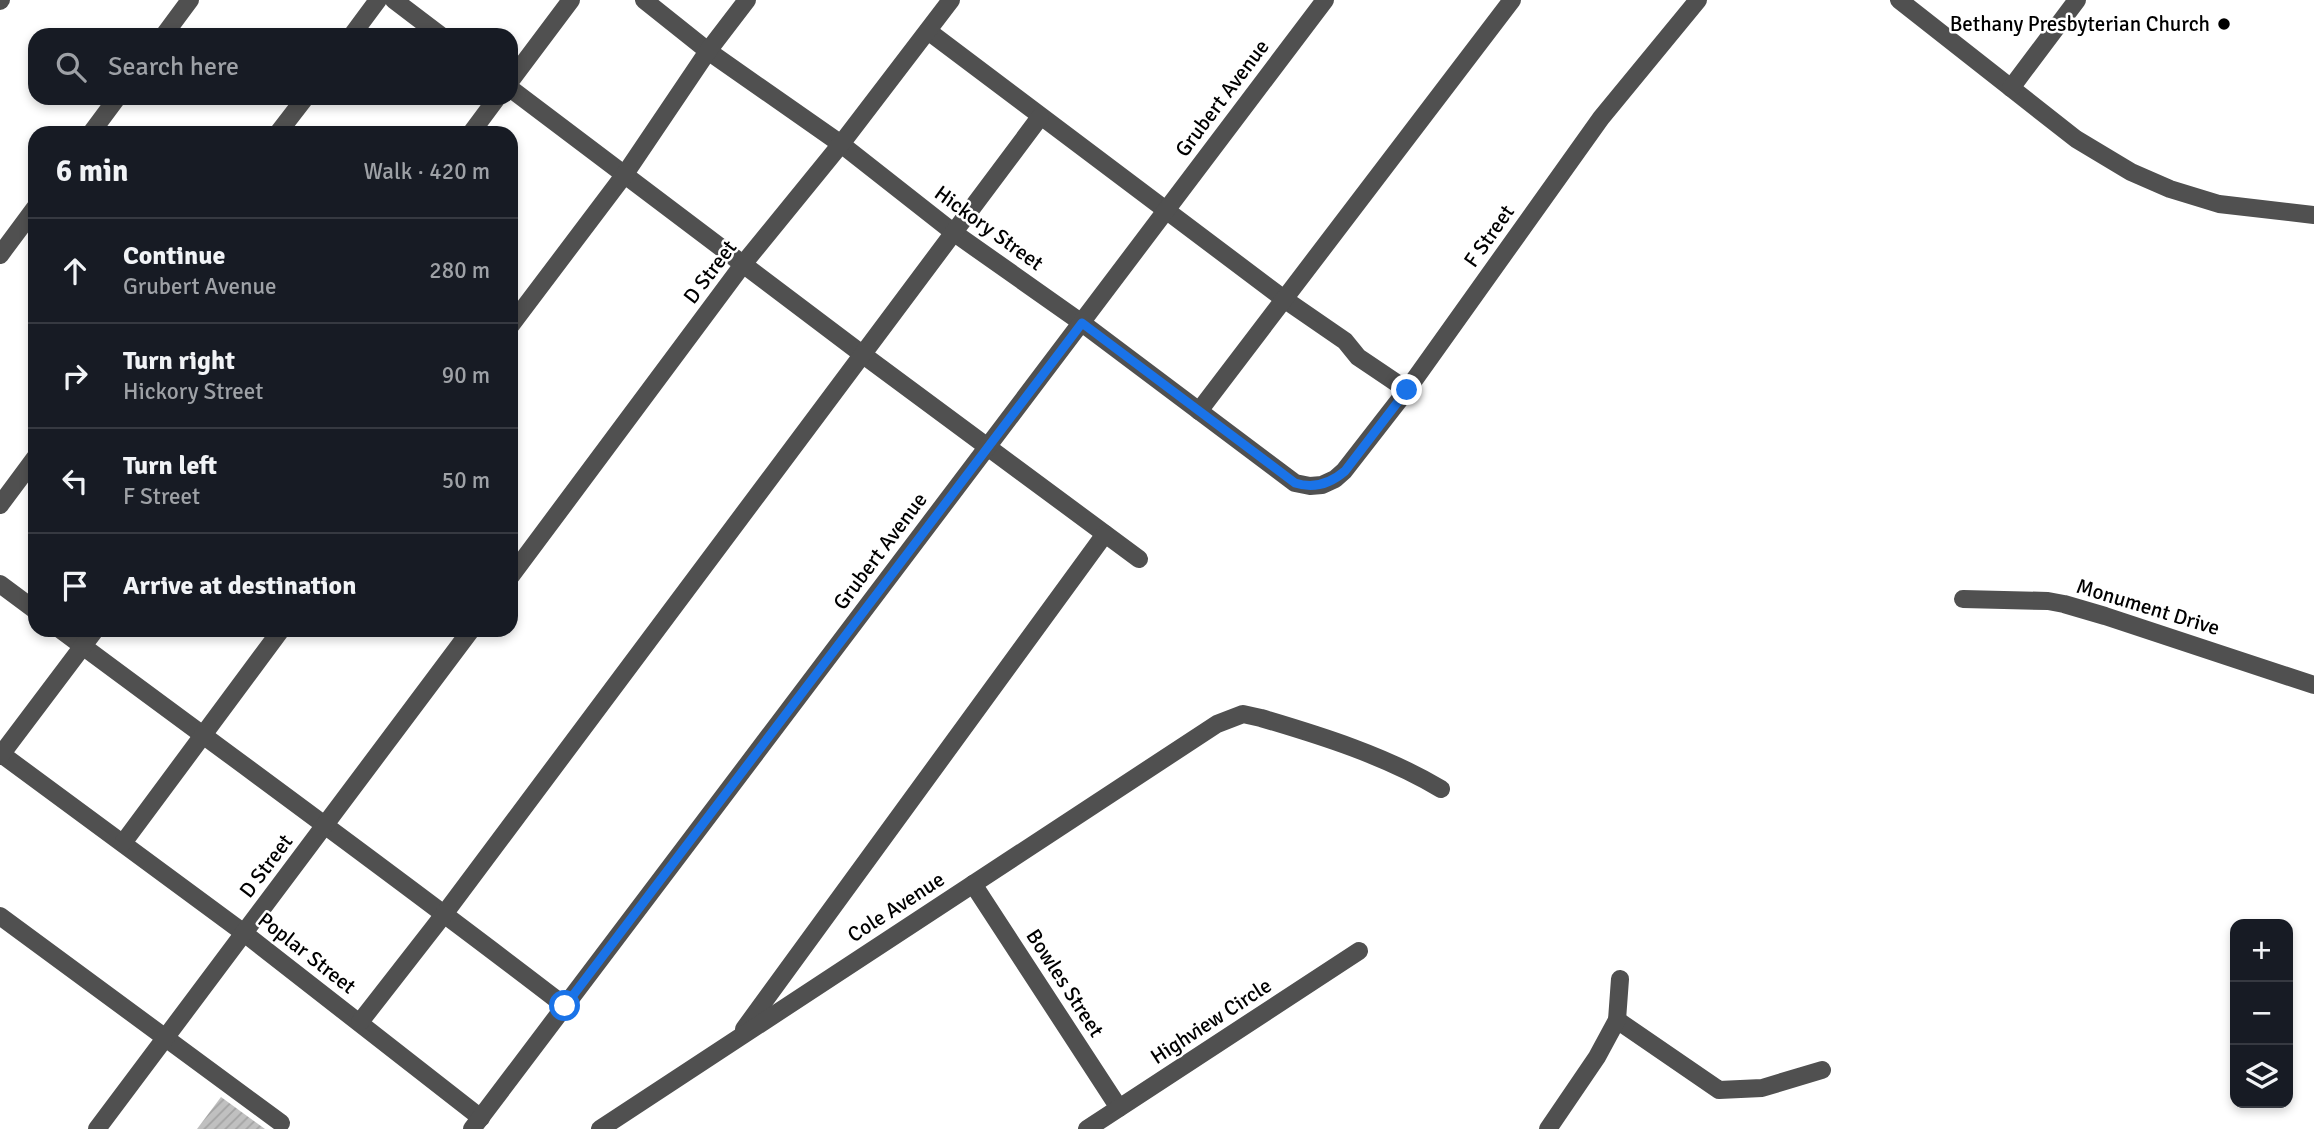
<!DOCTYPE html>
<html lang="en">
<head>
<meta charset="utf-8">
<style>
  :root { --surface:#171b24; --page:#242831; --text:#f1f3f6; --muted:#9ea1a6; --line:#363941 }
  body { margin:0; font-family:Signika,sans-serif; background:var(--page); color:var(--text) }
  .controls { position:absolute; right:21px; bottom:21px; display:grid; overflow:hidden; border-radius:14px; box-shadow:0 4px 10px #0003 }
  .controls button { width:63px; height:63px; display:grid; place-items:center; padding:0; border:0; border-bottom:2px solid var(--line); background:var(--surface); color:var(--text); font:35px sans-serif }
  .stop { position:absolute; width:21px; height:21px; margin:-16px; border:5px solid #1a73e8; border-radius:50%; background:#fff }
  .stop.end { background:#1a73e8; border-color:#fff; box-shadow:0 2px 7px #0008 }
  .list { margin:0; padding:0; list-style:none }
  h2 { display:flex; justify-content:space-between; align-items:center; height:91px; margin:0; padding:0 28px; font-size:30px }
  h2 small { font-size:23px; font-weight:400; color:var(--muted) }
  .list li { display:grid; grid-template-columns:46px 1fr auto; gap:21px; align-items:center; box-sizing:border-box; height:105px; padding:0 28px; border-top:2px solid var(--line) }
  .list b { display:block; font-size:26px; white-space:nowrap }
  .list p { margin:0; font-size:23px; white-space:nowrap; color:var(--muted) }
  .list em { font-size:23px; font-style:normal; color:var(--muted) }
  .icon { flex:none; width:38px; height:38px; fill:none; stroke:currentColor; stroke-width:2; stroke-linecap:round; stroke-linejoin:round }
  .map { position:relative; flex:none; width:2314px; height:1129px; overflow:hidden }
  .search { position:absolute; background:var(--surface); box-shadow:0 4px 10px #0003; left:28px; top:28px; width:490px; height:77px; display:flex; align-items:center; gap:18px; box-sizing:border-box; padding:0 24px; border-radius:21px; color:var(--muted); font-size:26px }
  .panel { position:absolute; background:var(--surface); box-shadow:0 4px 10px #0003; left:28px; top:126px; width:490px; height:511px; border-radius:21px }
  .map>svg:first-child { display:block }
  .building { fill:url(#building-hatch) }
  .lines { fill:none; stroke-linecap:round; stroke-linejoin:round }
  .minor { stroke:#505050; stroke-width:18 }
  .route { stroke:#1a73e8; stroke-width:9 }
  .poi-dot { fill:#000; stroke:#fff; stroke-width:2.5 }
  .labels { text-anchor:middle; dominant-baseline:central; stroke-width:5; stroke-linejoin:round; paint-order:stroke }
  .poi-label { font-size:21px; fill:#000; stroke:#fff; text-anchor:end }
  .street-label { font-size:21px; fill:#000; stroke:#fff }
</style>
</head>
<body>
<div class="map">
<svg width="2314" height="1129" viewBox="0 0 2314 1129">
  <defs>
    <pattern id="building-hatch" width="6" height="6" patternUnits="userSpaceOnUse" patternTransform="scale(1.75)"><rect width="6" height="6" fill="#c0c0c0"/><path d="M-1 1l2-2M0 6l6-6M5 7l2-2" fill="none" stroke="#a3a3a3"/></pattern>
  </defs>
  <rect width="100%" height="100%" fill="#fff"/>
  <path class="building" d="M221,1097L265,1129H197Z"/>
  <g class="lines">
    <g class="minor">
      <path d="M394,0L440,35"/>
      <path d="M644,0L708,51L841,144L953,232L1082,323L1295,483L1310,486L1322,485L1335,479L1344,471L1407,390L1601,118L1698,0"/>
      <path d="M1899,0L2076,139L2131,172L2170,189L2219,204L2314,215"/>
      <path d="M0,1L1,0"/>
      <path d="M928,31L1284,299L1345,341L1358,357L1407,390"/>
      <path d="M164,35L190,0"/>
      <path d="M352,35L378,0"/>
      <path d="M511,80L571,0"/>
      <path d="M2011,88L2077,0"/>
      <path d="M511,89L862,354L1139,559"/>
      <path d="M91,133L117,98"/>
      <path d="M278,133L305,98"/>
      <path d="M471,133L497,98"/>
      <path d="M0,255L35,208"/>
      <path d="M511,325L625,174L708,51L747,0"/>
      <path d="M1199,411L1512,0"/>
      <path d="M0,505L35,458"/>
      <path d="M511,576L744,263L841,144L951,0"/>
      <path d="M0,584L35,610"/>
      <path d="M1963,599L2048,601L2064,604L2105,616L2314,685"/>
      <path d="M61,630C229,755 399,878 565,1006"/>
      <path d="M0,753L244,933L481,1118"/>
      <path d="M0,756L95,630"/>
      <path d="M123,843L281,630"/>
      <path d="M973,884L1119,1108"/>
      <path d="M0,916L281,1123"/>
      <path d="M1617,1020L1719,1090L1762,1088L1822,1070"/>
      <path d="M360,1022L445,913L1040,117"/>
      <path d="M744,1029L1105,534"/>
      <path d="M97,1129L471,630"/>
      <path d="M472,1129L1325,0"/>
      <path d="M600,1129L1217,724L1243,714L1261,718C1322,736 1386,756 1441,789"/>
      <path d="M1087,1129L1359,951"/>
      <path d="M1548,1129L1597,1057L1617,1020L1620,979"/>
    </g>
  </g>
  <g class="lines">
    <path class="route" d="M565,1006L1082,323L1295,483C1314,489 1330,484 1345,471L1407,390"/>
  </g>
  <circle class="poi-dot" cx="2224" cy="24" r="7"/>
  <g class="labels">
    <g class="poi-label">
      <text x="2210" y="24">Bethany Presbyterian Church</text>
    </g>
    <g class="street-label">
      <text transform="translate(1222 98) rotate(-53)">Grubert Avenue</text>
      <text transform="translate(989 228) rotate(36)">Hickory Street</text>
      <text transform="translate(1489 236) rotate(-55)">F Street</text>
      <text transform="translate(710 272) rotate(-53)">D Street</text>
      <text transform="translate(880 551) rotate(-53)">Grubert Avenue</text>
      <text transform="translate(2148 607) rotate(17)">Monument Drive</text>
      <text transform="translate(266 866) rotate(-53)">D Street</text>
      <text transform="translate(896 907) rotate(-33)">Cole Avenue</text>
      <text transform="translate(307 953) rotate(38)">Poplar Street</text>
      <text transform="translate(1065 983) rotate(57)">Bowles Street</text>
      <text transform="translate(1211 1021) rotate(-33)">Highview Circle</text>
    </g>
  </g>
</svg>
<div class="controls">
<button>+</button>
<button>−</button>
<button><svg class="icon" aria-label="layers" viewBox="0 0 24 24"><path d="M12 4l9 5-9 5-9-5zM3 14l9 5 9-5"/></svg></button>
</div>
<div class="stop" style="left:565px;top:1006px"></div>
<div class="stop end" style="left:1407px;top:390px"></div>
<div class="search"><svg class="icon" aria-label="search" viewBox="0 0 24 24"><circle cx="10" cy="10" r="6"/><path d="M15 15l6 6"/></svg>Search here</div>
<section class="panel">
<h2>6 min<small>Walk · 420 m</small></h2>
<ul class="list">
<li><svg class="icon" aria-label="ahead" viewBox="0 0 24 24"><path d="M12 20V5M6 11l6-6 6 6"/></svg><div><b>Continue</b><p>Grubert Avenue</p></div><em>280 m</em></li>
<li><svg class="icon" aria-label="right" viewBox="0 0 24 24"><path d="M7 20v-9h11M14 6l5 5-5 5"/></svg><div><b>Turn right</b><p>Hickory Street</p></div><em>90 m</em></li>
<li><svg class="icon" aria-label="left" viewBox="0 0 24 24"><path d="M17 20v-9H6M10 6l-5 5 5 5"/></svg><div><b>Turn left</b><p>F Street</p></div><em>50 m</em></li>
<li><svg class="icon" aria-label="arrive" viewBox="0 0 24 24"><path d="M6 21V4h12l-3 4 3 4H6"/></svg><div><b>Arrive at destination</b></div></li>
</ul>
</section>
</div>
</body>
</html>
